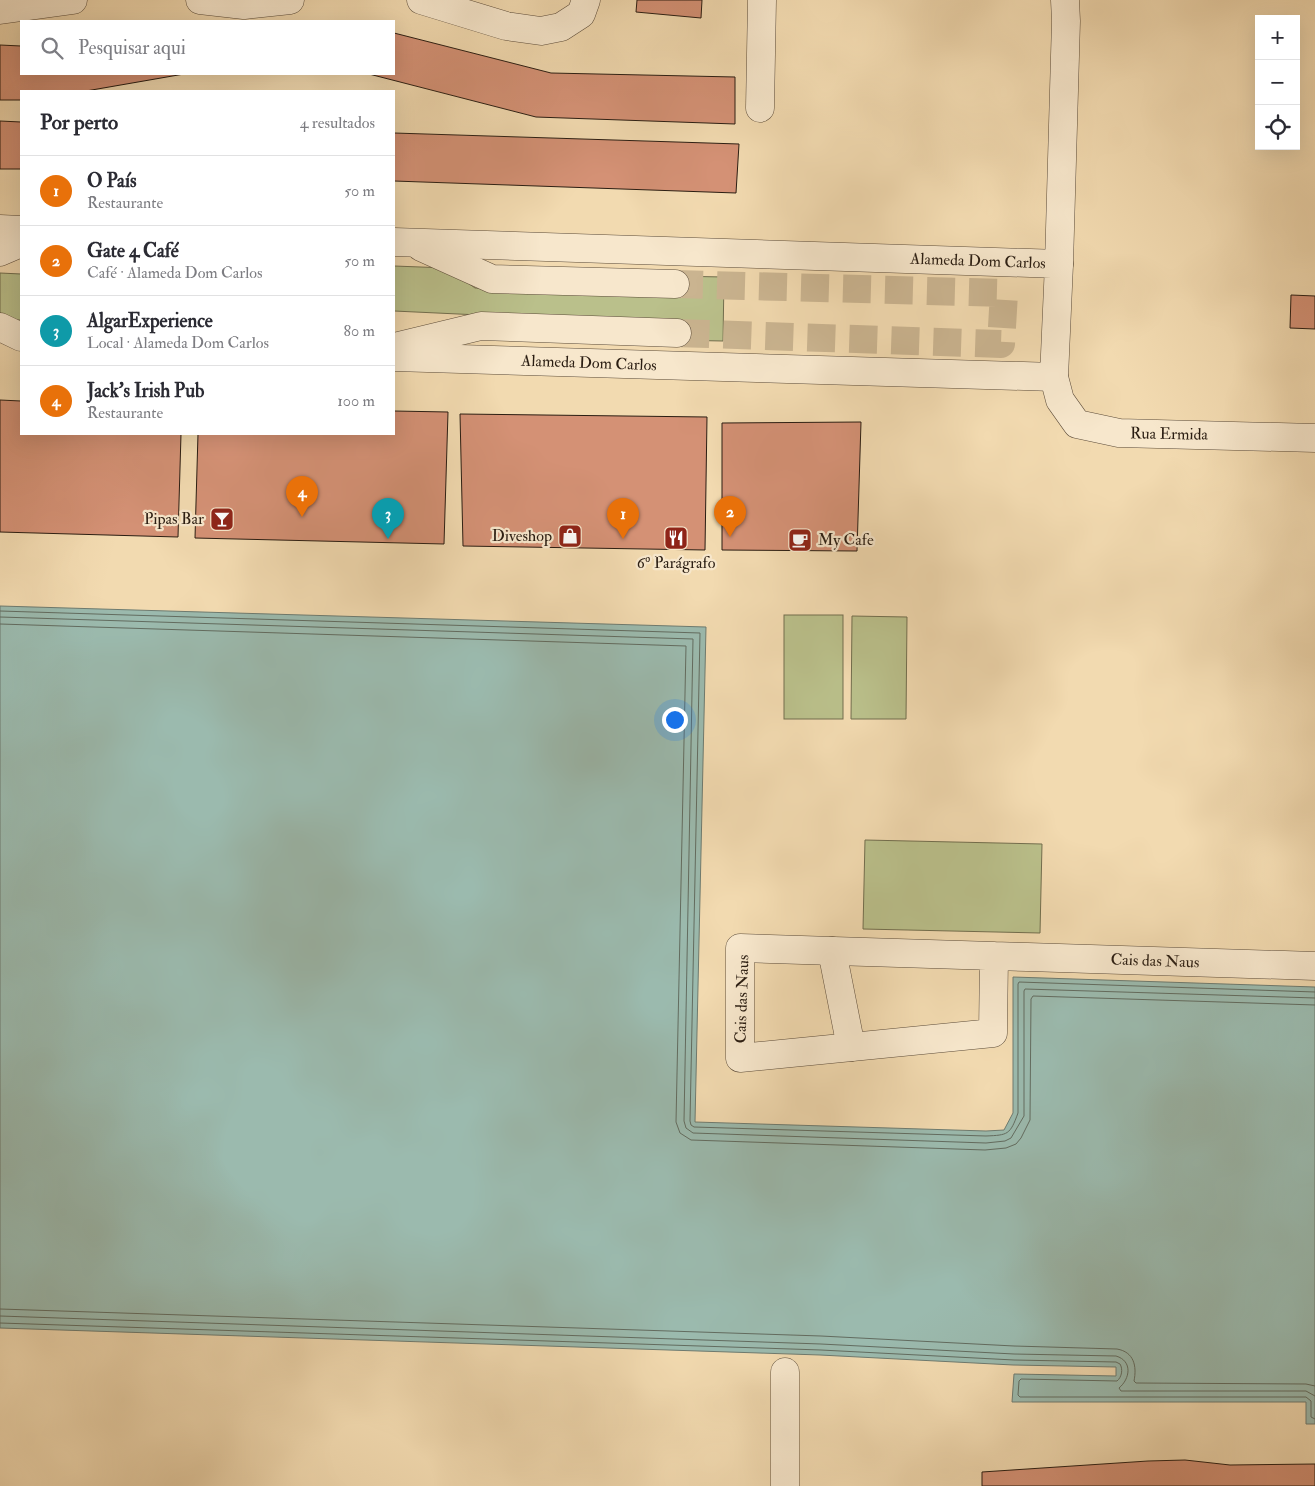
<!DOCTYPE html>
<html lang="pt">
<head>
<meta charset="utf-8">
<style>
  :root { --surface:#fff; --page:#f2f2f3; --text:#2b2b33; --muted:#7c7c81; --line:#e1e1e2; --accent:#0b8043 }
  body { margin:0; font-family:"IM FELL Double Pica",serif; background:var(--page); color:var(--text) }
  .controls { position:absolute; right:15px; top:15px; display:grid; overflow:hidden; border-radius:0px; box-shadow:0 5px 20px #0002 }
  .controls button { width:45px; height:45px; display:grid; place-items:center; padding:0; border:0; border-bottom:1px solid var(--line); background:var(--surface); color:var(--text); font:25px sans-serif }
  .you { position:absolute; left:674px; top:719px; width:18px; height:18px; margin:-12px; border:4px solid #fff; border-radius:50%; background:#1a73e8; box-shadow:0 0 0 8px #1a73e833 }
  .badge { display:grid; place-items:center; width:32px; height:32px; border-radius:50%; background:var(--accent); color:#fff; font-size:16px; font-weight:700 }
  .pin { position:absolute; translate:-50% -41px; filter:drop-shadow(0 1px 2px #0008) }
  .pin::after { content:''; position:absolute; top:26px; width:18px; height:15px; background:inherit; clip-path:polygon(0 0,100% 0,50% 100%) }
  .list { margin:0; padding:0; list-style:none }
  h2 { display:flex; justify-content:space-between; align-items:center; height:65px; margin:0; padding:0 20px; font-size:21px }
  h2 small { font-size:16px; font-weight:400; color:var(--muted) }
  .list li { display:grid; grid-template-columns:32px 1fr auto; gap:15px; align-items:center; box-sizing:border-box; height:70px; padding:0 20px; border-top:1px solid var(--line) }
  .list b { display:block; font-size:19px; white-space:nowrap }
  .list p { margin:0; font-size:16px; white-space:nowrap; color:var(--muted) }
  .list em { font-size:16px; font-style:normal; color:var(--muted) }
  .icon { flex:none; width:28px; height:28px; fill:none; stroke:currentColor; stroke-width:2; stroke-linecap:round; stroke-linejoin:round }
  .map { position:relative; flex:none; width:1315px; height:1486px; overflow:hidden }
  .search { position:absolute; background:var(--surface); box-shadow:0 5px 20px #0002; left:20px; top:20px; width:375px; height:55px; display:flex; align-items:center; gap:12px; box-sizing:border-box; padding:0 18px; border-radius:0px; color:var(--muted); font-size:19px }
  .panel { position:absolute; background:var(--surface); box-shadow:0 5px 20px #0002; left:20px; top:90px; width:375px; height:345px; border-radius:0px }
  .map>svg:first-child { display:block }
  .green { fill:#bac08b; stroke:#726e4e }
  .water { fill:#9bbaae; stroke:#6e7b70 }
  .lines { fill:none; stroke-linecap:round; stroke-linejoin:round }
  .shore { stroke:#626c60; stroke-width:1 }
  .building { fill:#d49175; stroke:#2a1d12 }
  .minor-tunnel { stroke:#cab490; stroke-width:28; stroke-dasharray:28 14; stroke-linecap:butt }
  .minor-casing { stroke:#5c4c3a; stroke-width:29 }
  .minor { stroke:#f7e7cc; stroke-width:28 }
  .labels { text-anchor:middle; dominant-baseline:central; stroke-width:4.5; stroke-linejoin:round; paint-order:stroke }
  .street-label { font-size:16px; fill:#2a1d12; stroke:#f7e7cc }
  .poi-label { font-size:16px; fill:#2a1d12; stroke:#f7e7cc; text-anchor:end }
</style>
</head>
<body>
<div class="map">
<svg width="1315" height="1486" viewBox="0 0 1315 1486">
  <rect width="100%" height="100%" fill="#f2dab0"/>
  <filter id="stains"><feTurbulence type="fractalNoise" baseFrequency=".004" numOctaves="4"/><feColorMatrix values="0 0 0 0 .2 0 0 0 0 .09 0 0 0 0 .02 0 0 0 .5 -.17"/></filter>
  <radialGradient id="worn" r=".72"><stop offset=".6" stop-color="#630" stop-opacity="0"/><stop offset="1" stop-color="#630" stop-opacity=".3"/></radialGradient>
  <g class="green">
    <path d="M394,266L447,268L475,288L671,291L672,276L724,277L723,341L671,340L672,324L394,311Z"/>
    <path d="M0,273L21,274V320H14L0,313Z"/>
    <rect x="784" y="615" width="59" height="104"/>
    <path d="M852,616L907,617L906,719H851Z"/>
    <path d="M865,840L1042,844L1040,933L863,929Z"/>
  </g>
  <path class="water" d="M0,606L706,627L695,1122L986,1131L1004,1130L1013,1113V977L1315,987V1424H1306V1402H1012L1014,1374L1116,1376V1367L1013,1365L820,1355L0,1328Z"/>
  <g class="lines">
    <g class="shore">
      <path d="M0,611L700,633L690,1121L691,1125L694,1127L986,1136C1008,1135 1010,1135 1018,1113V984L1019,982L1315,992"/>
      <path d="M0,617L693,639L684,1121L686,1128L693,1133L986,1143L1005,1141L1011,1138L1024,1116V991L1025,989L1315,998"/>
      <path d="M0,624L686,646L676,1122L680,1133L691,1140L985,1150L1006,1148L1016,1144L1021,1138L1030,1120L1031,999L1033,996L1315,1005"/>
      <path d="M0,1309L821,1336L1014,1346L1117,1349C1134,1352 1137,1366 1134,1381L1136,1383L1306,1384L1315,1386"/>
      <path d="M0,1316L821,1344L1014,1354L1116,1356C1133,1361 1130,1379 1119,1388L1121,1391H1306L1315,1396"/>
      <path d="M0,1323L821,1350L1014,1360L1116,1362L1120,1364C1123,1369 1122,1377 1117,1381L1021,1379L1019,1381L1018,1395L1020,1397H1306L1311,1401V1417L1315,1419"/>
    </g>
  </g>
  <g class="building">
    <path d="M637,0H702L701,18L636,12Z"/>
    <path d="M394,33L551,73L735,77V124L536,117L369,74H394Z"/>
    <path d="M0,45L21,46V74H184L86,91H21V100H0Z"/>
    <path d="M0,121L21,122V169H0Z"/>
    <path d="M394,133L739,144L736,193L394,181Z"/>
    <path d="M1291,295L1315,296V329L1290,328Z"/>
    <path d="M0,400L21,401V434H181L178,537L0,532Z"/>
    <path d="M394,411L448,412L444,544L195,538L198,434H394Z"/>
    <path d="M460,414L707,417L705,550L463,546Z"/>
    <path d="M861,422L857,551L722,550V423Z"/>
    <path d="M1185,1460L1230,1465L1315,1464V1486H982V1472L1148,1461Z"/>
  </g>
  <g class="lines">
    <path class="minor-tunnel" d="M675,284L1004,293L1001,344L677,333"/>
    <g class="minor-casing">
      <g id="minor">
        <path d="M200,0L244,5L290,0"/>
        <path d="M421,0L506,26L541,31L561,27L581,14L586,0"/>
        <path d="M0,10L73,0"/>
        <path d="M760,108L762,0"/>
        <path d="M0,229L21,230"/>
        <path d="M394,242L1059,264L1054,377L1060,400L1077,424L1119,433L1315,438"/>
        <path d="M421,247L492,279L675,284"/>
        <path d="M0,252L21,243"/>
        <path d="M1059,264L1066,21L1065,0"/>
        <path d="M0,327L21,337"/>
        <path d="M394,347L481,326L677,333"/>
        <path d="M394,357L1054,377"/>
        <path d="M832,951L851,1047"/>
        <path d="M994,956L993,1033L740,1058V948C932,954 1123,960 1315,966"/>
        <path d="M785,1372V1486"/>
      </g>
    </g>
    <use href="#minor" class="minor"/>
  </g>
  <defs>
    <g id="bar-square" transform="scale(1.25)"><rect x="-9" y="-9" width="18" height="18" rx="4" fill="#8f2418" stroke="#f7e7cc"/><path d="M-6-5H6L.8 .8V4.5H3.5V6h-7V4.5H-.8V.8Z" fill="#fff"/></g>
    <g id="shop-square" transform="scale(1.25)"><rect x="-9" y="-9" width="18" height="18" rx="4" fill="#8f2418" stroke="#f7e7cc"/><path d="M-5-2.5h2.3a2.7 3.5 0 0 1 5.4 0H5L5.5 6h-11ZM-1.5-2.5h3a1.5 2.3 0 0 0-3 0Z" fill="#fff"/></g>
    <g id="restaurant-square" transform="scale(1.25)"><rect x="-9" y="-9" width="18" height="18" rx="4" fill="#8f2418" stroke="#f7e7cc"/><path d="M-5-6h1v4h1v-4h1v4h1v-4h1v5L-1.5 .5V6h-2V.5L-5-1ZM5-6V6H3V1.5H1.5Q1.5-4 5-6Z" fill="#fff"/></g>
    <g id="cafe-square" transform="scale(1.25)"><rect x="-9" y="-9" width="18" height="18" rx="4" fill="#8f2418" stroke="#f7e7cc"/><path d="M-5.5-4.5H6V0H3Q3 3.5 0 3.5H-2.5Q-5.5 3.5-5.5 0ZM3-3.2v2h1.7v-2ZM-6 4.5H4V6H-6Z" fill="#fff"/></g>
  </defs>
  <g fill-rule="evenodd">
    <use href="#bar-square" x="222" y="519"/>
    <use href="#shop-square" x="570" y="536"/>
    <use href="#restaurant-square" x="676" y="538"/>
    <use href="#cafe-square" x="800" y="540"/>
  </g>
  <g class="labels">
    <g class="street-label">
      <text transform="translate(978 261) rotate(2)">Alameda Dom Carlos</text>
      <text transform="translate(589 363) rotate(2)">Alameda Dom Carlos</text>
      <text transform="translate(1169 434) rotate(1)">Rua Ermida</text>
      <text transform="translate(1155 961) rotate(2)">Cais das Naus</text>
      <text transform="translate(742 999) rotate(-88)">Cais das Naus</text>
    </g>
    <g class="poi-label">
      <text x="204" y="519">Pipas Bar</text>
      <text x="552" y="536">Diveshop</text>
      <text x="818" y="540" text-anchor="start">My Cafe</text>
      <text x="676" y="563" text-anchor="middle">6º Parágrafo</text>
    </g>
  </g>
  <rect width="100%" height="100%" filter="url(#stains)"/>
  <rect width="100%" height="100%" fill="url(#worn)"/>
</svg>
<div class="controls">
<button>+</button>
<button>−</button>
<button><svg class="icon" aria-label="locate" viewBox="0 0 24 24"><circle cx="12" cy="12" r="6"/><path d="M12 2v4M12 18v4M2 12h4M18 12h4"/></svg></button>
</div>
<div class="you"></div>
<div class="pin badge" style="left:623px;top:539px;background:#e8710a">1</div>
<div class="pin badge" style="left:730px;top:537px;background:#e8710a">2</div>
<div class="pin badge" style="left:388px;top:539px;background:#0f9aa8">3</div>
<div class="pin badge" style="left:302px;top:517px;background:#e8710a">4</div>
<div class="search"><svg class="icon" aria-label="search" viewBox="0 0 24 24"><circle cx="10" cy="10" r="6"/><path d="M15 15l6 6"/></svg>Pesquisar aqui</div>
<section class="panel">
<h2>Por perto<small>4 resultados</small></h2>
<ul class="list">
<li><span class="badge" style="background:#e8710a">1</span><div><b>O País</b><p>Restaurante</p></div><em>50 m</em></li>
<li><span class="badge" style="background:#e8710a">2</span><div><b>Gate 4 Café</b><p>Café · Alameda Dom Carlos</p></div><em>50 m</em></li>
<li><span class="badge" style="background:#0f9aa8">3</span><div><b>AlgarExperience</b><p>Local · Alameda Dom Carlos</p></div><em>80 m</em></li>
<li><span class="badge" style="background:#e8710a">4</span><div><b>Jack’s Irish Pub</b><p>Restaurante</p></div><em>100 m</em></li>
</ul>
</section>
</div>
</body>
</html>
